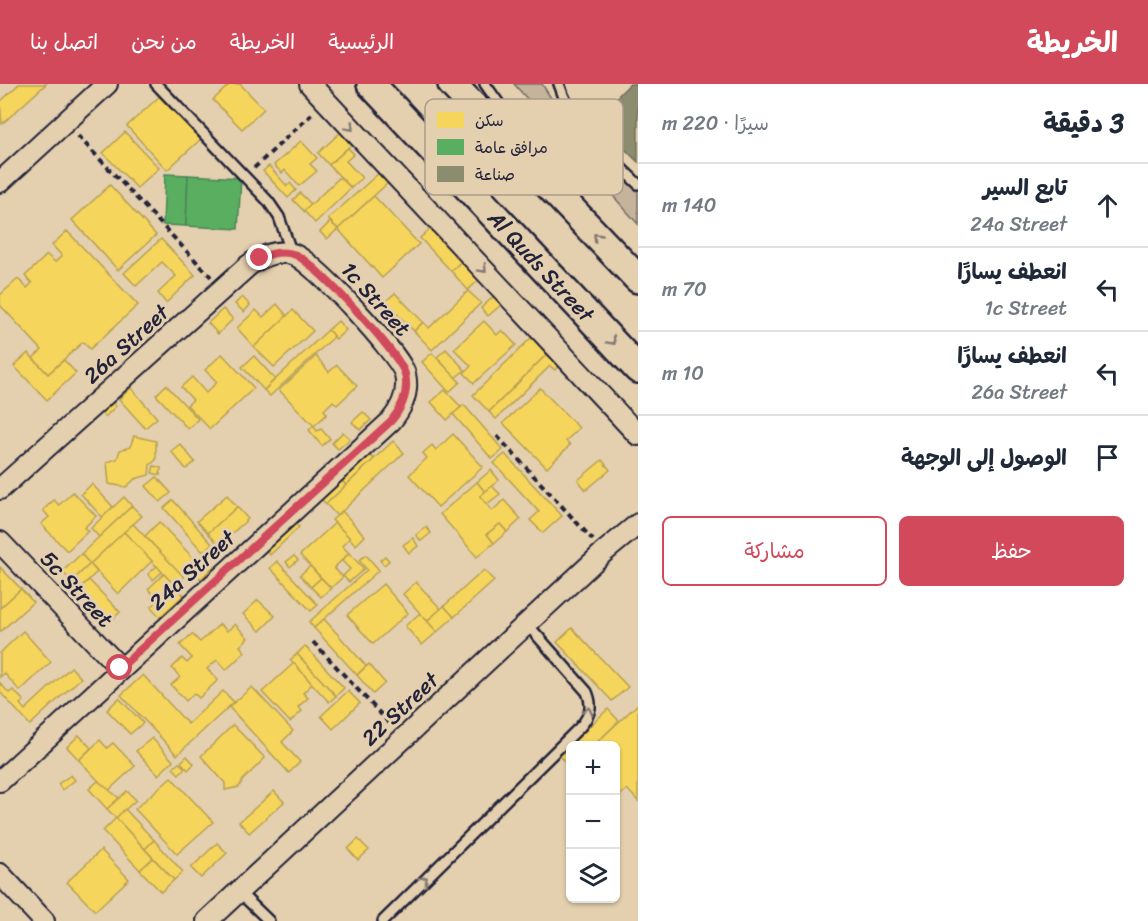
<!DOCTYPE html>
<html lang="ar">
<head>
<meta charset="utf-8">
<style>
  :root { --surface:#fff; --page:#f2f2f3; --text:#1f2937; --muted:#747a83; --line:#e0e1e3; --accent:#d1495b }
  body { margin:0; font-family:Sriracha,"Playpen Sans Arabic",sans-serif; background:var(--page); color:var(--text); direction:rtl }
  .controls { position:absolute; right:18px; bottom:18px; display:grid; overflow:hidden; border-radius:9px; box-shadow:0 2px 4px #0004 }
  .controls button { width:54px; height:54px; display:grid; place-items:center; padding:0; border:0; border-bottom:2px solid var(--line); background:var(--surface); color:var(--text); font:30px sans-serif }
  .stop { position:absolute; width:18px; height:18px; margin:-14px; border:4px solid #d1495b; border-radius:50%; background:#fff }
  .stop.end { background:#d1495b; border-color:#fff; box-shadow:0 2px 6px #0008 }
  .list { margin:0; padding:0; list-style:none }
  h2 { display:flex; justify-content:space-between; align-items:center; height:78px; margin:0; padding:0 24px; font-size:26px }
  h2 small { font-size:20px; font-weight:400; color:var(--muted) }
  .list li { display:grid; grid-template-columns:39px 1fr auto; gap:18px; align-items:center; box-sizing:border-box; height:84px; padding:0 24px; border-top:2px solid var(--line) }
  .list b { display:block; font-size:22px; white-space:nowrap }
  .list p { margin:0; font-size:20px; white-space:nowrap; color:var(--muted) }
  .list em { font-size:20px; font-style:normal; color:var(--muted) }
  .actions { display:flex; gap:12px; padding:18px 24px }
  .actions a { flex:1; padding:14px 0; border:2px solid var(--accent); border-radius:9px; text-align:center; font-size:21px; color:var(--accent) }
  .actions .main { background:var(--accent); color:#fff }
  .icon { flex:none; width:33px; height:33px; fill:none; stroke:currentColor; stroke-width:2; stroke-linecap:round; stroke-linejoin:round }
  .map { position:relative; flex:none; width:638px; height:837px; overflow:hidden; direction:ltr }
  header { display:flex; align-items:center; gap:36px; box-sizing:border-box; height:84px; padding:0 30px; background:var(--accent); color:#fff }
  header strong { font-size:28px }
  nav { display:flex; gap:33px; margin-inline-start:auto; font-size:21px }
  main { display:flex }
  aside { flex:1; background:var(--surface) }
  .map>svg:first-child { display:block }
  .green { fill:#c5b49b; stroke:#746b6b; stroke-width:1.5 }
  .homes { fill:#f6d55c; stroke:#b69f52; stroke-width:1.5 }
  .public { fill:#5aae61; stroke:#498456; stroke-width:1.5 }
  .industry { fill:#8c8c6e; stroke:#6c6c5f; stroke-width:1.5 }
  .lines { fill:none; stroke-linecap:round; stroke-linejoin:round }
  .service-casing { stroke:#22223b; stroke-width:14 }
  .minor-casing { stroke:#22223b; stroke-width:24 }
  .secondary-casing { stroke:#22223b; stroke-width:32 }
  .path { stroke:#22223b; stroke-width:4; stroke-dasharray:6 4.5; stroke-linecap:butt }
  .service { stroke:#e4d0ae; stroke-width:9 }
  .minor { stroke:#e4d0ae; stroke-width:20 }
  .secondary { stroke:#e4d0ae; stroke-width:27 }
  .oneway { stroke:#837974 }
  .route { stroke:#d1495b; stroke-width:8 }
  .labels { text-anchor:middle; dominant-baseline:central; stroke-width:6; stroke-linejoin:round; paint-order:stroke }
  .street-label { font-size:22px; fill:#22223b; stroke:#e4d0ae }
  .key { fill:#e4d0ae; stroke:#aa9c8c; stroke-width:1.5 }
  .key-label { font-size:16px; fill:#22223b }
</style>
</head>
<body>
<header>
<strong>الخريطة</strong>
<nav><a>الرئيسية</a><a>الخريطة</a><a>من نحن</a><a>اتصل بنا</a></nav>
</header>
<main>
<aside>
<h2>3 دقيقة<small>سيرًا · 220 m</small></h2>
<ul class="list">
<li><svg class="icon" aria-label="ahead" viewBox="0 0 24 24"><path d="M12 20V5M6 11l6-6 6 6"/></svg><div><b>تابع السير</b><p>24a Street</p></div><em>140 m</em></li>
<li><svg class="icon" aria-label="left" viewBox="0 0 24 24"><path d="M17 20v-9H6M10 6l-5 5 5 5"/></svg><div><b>انعطف يسارًا</b><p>1c Street</p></div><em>70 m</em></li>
<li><svg class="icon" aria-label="left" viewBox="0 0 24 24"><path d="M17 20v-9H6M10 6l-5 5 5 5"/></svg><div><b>انعطف يسارًا</b><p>26a Street</p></div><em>10 m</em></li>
<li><svg class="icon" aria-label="arrive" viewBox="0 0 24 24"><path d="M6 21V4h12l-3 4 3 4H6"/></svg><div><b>الوصول إلى الوجهة</b></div></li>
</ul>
<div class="actions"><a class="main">حفظ</a><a>مشاركة</a></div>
</aside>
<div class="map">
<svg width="638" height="837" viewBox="0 0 638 837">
  <rect width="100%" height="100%" fill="#e4d0ae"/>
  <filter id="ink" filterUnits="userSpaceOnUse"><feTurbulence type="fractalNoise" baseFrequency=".0167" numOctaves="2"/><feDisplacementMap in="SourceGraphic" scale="12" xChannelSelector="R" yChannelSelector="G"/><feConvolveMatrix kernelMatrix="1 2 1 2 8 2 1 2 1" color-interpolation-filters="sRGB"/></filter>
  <g filter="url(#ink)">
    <path class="green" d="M514,0H542L560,28L638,108V140Z"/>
    <g class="homes">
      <path d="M19,0H46L2,40L0,18Z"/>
      <path d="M230,0H240L264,25L242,45L213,16Z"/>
      <path d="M161,11L201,55L167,86L127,42Z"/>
      <path d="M342,47L353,59L329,81L318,69Z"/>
      <path d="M125,48L159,84L137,104L103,69Z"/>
      <path d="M301,57L317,74L310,80L317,87L299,102L285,86L282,89L274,81Z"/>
      <path d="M348,64L354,70L346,77L362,94L351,104L329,81Z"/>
      <path d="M269,82L287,102L290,99L296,106L288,114L263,87Z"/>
      <path d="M381,87L390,97L338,145L328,135Z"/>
      <path d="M340,93L351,104L315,139L304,127Z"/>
      <path d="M110,101L156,151L118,186L72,136Z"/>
      <path d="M300,109L311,120L304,127L293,116Z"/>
      <path d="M374,112L419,160L382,194L338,145Z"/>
      <path d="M330,138L338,145L327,155L320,148Z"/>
      <path d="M432,143L463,176L451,187L420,154Z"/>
      <path d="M67,147L138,221L90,265L83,258L48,290L33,274L42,266L0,221V211L18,195L27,204L32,199L25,192L47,171L55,178L62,172L52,161Z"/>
      <path d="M161,155L195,191L166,219L158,209L176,192L162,178L136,202L124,189Z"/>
      <path d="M463,176L480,195L468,206L451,187Z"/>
      <path d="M468,207L481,219L432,266L414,247L423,238L429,244Z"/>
      <path d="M395,209L423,238L414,247L385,218Z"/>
      <path d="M494,212L501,221L488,232L481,224Z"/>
      <path d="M242,213L250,221L244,228L235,220Z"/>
      <path d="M277,220L287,232L254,263L237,244L256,226L263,233Z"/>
      <path d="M223,225L233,235L218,250L208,239Z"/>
      <path d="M293,226L313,247L274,283L254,263Z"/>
      <path d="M338,237L346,246L336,255L328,246Z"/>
      <path d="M484,237L497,251L502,246L516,261L474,299L464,289L471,282L454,265Z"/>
      <path d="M328,246L334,253L270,312L264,306Z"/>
      <path d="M534,251L550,267L489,328L473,311Z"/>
      <path d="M446,265L465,286L455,294L437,273Z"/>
      <path d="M550,267L562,279L555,286L550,282L496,335L489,328Z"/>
      <path d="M28,269L48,290L64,276L76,289L47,316L14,282Z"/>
      <path d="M432,269L460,298L449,308L422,278Z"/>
      <path d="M222,270L254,304L210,345L187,321L193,316L181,303L192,293L206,309L217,298L205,286Z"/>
      <path d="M254,272L275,295L264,306L242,283Z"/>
      <path d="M316,272L329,288L337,281L357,302L337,321L333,317L324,326L327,330L314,342L279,306Z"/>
      <path d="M166,301L198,335L188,345L156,311Z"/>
      <path d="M131,304L157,334L145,344L119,315Z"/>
      <path d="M540,304L579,344L566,357L570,361L547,384L503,339Z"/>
      <path d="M445,306L461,323L447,336L431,318Z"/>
      <path d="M107,313L116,322L105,333L96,324Z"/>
      <path d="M464,321L503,366L492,375L453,330Z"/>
      <path d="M363,328L371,336L360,346L352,338Z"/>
      <path d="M313,342L317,347L321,345L330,355L322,362L309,346Z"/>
      <path d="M343,348L350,355L338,365L332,359Z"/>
      <path d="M453,350L483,383L438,423L409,391L427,374L423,369L432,361L436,366Z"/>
      <path d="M134,352L156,357V376L150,381L149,391L135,395L126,403L109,400L107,378L117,375L120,366L130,363Z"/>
      <path d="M393,357L404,369L337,432L326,420Z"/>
      <path d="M180,360L195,378L186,385L171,367Z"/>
      <path d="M365,366L374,375L346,401L337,392Z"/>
      <path d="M505,370L562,432L543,449L530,436L539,428L494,379Z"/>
      <path d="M602,376L610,386L586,406L578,396Z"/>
      <path d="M154,382L161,384L160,391L152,389Z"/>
      <path d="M491,386L499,396L485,408L477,398Z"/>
      <path d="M337,392L346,401L326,420L317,411Z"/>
      <path d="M157,393L171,409L160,418L146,402Z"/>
      <path d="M477,398L485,408L480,412L492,427L504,416L521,435L507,448L500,440L487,450L494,459L477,473L440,430Z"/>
      <path d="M92,400L113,423L102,433L81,410Z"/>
      <path d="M492,402L500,410L487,420L480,412Z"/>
      <path d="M73,408L96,432L84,444L88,447L67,467L41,440L49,433L43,426L54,416L59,421Z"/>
      <path d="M227,411L237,423L208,449L197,437Z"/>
      <path d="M124,413L132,422L99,453L91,444Z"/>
      <path d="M173,416L212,460L203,468L164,424Z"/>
      <path d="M132,422L142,432L90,480L81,470Z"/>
      <path d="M237,423L248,435L219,461L208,449Z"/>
      <path d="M342,427L365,452L356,461L332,436Z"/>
      <path d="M290,435L299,443L270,471L261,462Z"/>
      <path d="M159,438L197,478L182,492L145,452Z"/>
      <path d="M335,439L350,454L342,462L349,469L334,484L343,493L331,504L300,471Z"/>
      <path d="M133,440L184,493L175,502L124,448Z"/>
      <path d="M500,440L507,448L494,459L487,450Z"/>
      <path d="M426,443L431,449L421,457L416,451Z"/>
      <path d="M124,448L152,477L118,510L90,480Z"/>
      <path d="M413,454L418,462L409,469L403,461Z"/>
      <path d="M349,469L364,485L349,498L343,492L350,485L342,477Z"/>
      <path d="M81,470L90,480L72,497L62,488Z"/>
      <path d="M366,471L379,486L314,544L309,538L367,486L359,476Z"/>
      <path d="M294,472L298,476L290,483L286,478Z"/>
      <path d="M385,472L389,477L384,481L380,476Z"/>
      <path d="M208,475L214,482L201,495L194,487Z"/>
      <path d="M277,477L318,521L311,527L270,484Z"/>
      <path d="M90,480L97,488L79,505L72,497Z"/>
      <path d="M157,482L162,488L153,496L148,490Z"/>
      <path d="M310,482L321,494L311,503L300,491Z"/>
      <path d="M0,483L21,505L0,524Z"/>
      <path d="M484,486L494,497L454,533L444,522Z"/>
      <path d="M164,490L175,502L159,516L148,505Z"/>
      <path d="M321,494L331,504L321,513L311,503Z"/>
      <path d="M89,496L120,528L110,538L79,505Z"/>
      <path d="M416,498L441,525L427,537L403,510Z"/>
      <path d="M383,500L408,529L373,560L347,531Z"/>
      <path d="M175,502L184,511L160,533L151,523Z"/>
      <path d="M21,505L33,518L0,548V524Z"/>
      <path d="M258,516L275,532L260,547L243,530Z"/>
      <path d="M444,522L454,533L437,548L427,537Z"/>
      <path d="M420,529L437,548L422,561L405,542Z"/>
      <path d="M324,535L366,582L357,591L314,544Z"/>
      <path d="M220,540L227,547L235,540L248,554L240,562L245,568L226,586L217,576L207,585L218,596L199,614L194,609L186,617L171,601L180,593L172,584L182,574L187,579L192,574L180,561L192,550L200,558Z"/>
      <path d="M572,544L628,603L612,617L557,558Z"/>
      <path d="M23,547L51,578L20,607L4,589L0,593V569Z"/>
      <path d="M305,562L344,604L336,612L297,570Z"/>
      <path d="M297,570L336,612L329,618L290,576Z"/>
      <path d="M294,579L312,600L303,609L308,614L298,623L302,627L290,638L262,608Z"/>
      <path d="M369,580L385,599L373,610L357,591Z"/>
      <path d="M71,583L81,594L30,641L0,608V599L9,609L13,606L24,617L20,620L25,626Z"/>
      <path d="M143,591L188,640L223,607L234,618L177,671L121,611Z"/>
      <path d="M252,603L293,647L282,658L300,678L289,689L229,623Z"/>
      <path d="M348,607L360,619L333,645L321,632Z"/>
      <path d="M119,614L143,639L130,650L107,626Z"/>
      <path d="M638,620V717L627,705L616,715V662H593Z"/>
      <path d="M608,625L619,637L593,662H570V683L559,671Z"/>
      <path d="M233,641L265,674L243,696L239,703L225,706V699L201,672Z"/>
      <path d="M79,651L91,664L79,676L67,663Z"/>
      <path d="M152,654L173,677L158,691L136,667Z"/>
      <path d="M100,656L107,664L113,659L135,682L108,707L79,676Z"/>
      <path d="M187,672L194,680L188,686L181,678Z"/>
      <path d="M179,679L185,684L179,690L173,684Z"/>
      <path d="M71,691L75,696L62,706L58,700Z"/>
      <path d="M171,693L213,738L177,770L135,725Z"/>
      <path d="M98,697L119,714L107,725L89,705Z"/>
      <path d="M127,707L136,716L116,734L107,725Z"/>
      <path d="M274,707L284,718L249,749L239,738Z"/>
      <path d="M125,725L154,756L145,765L116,734Z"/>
      <path d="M116,734L153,774L140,786L103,747Z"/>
      <path d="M358,755L369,766L358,776L348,765Z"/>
      <path d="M154,756L183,788L174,796L145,765Z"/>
      <path d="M217,759L227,769L201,794L191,784Z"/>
      <path d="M101,766L129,795L95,827L67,798Z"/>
      <path d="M153,774L174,796L161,808L140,786Z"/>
    </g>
    <g class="public">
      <path d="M165,90L188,91L186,142L163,141Z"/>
      <path d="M188,91L241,94L238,145L186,142Z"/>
    </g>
    <path class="industry" d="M630,0H638V78L594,35Z"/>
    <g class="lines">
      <g class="service-casing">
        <g id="service">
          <path d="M156,0L268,117L279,133L292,170"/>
          <path d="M485,0L534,69"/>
          <path d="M559,0C572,42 607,70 638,100"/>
          <path d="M239,808L269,837"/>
          <path d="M383,837L581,642C590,631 593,622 587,608L527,540"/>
        </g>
      </g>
      <g class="minor-casing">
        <g id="minor">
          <path d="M310,0L638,351"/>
          <path d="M0,98L107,0"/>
          <path d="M0,405L249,181C262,172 277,165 292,170C312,175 400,271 405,290C409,308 402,324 391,337L0,697"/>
          <path d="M0,458L120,584"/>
          <path d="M0,790L44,837"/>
          <path d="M207,837L604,468L638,440"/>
        </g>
      </g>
      <g class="secondary-casing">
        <g id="secondary">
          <path d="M371,0L638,285"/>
          <path d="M452,0L638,195"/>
        </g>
      </g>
      <g class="path">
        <path d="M78,52L211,193"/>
        <path d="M254,84L312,30"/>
        <path d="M497,352L593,456"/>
        <path d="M313,558L391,641"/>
      </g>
      <use href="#service" class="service"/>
      <use href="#minor" class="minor"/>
      <use href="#secondary" class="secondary"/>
    </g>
    <defs><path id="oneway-chevron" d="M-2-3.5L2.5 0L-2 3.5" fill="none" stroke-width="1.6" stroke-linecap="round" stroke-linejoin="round" transform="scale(1.5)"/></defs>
    <g class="oneway">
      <use href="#oneway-chevron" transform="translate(350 43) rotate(47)"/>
      <use href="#oneway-chevron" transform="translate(597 153) rotate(-134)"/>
      <use href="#oneway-chevron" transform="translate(483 185) rotate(47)"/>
      <use href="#oneway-chevron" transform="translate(612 257) rotate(47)"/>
      <use href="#oneway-chevron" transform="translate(588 627) rotate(-76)"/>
      <use href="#oneway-chevron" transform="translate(424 796) rotate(-45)"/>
    </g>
  </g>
  <g class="lines" filter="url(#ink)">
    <path class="route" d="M120,584L391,337C402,324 409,308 405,290C400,270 316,180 296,171C284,166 271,169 260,174"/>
  </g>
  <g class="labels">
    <g class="street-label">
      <text transform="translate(541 182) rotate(47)">Al Quds Street</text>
      <text transform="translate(376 215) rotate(48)">1c Street</text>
      <text transform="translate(126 260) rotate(-42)">26a Street</text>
      <text transform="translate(192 486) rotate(-42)">24a Street</text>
      <text transform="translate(77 505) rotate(47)">5c Street</text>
      <text transform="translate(400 625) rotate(-43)">22 Street</text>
    </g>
  </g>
  <rect x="425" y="15" width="198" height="96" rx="9" class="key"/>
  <rect x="437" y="28" width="27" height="16" fill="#f6d55c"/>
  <rect x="437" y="55" width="27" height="16" fill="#5aae61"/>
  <rect x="437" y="82" width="27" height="16" fill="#8c8c6e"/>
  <g class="key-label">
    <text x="475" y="42">سكن</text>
    <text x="475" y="69">مرافق عامة</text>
    <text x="475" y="96">صناعة</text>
  </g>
</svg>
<div class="controls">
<button>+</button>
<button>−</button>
<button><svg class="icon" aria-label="layers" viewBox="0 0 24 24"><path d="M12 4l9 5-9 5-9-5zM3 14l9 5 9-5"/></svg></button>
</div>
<div class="stop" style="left:120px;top:584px"></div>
<div class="stop end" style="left:260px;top:174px"></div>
</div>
</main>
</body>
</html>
